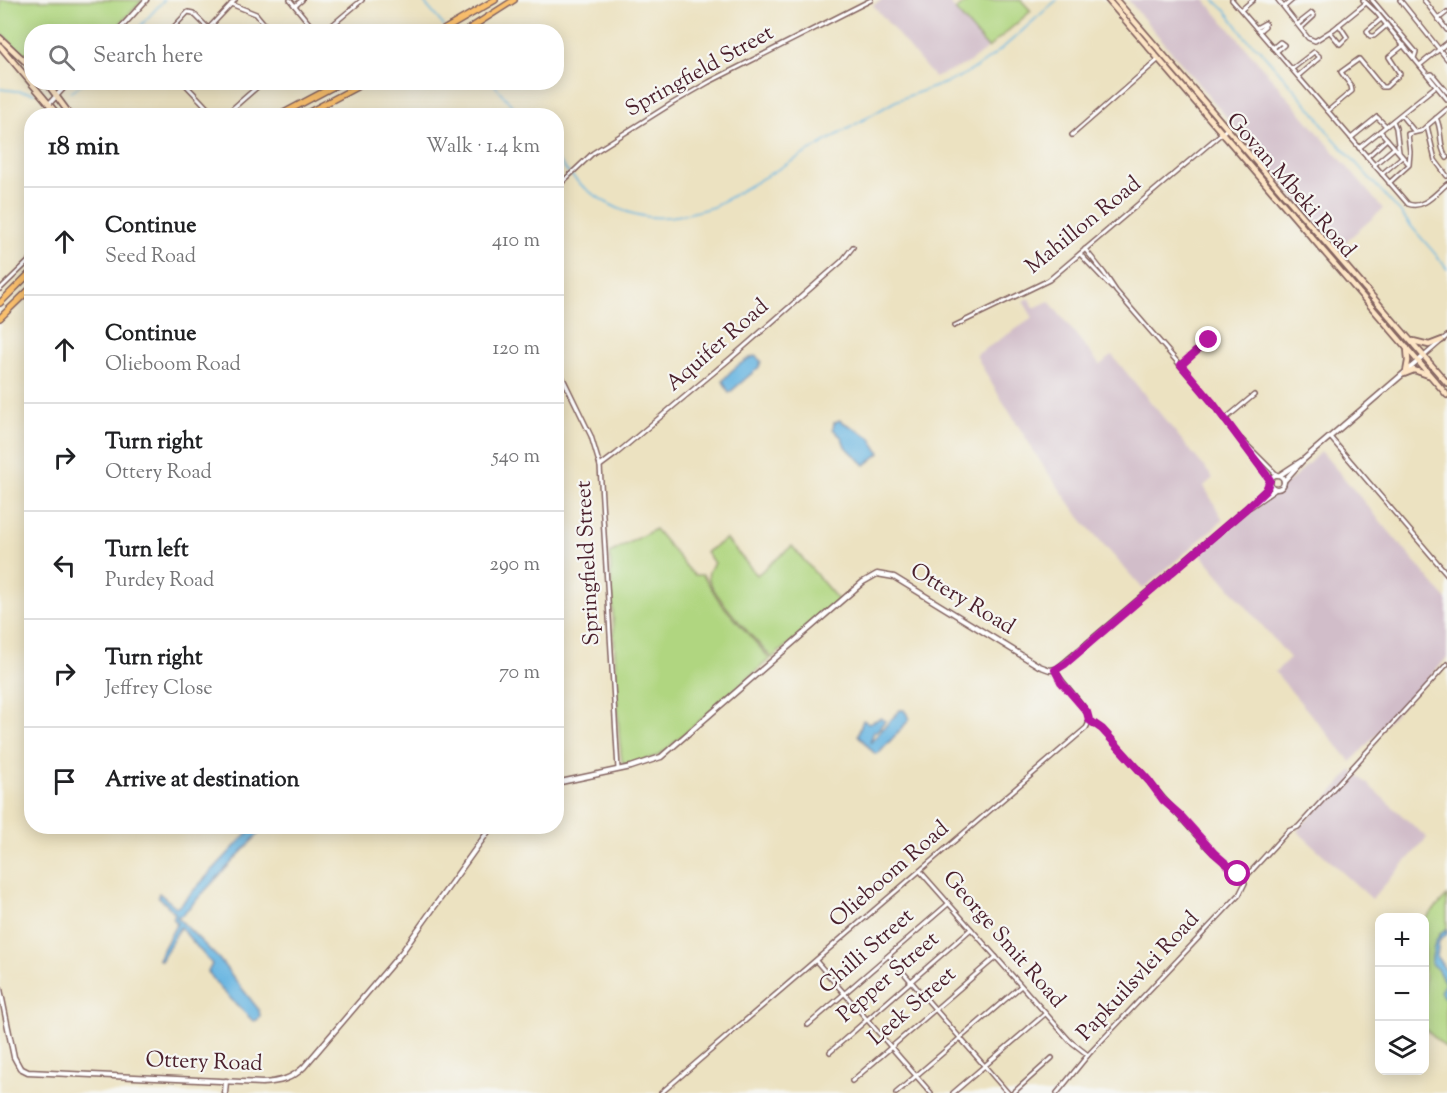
<!DOCTYPE html>
<html lang="en">
<head>
<meta charset="utf-8">
<style>
  :root { --surface:#fff; --page:#f2f2f2; --text:#202124; --muted:#757577; --line:#e0e0e0 }
  body { margin:0; font-family:"Sorts Mill Goudy",serif; background:var(--page); color:var(--text) }
  .controls { position:absolute; right:18px; bottom:18px; display:grid; overflow:hidden; border-radius:12px; box-shadow:0 3px 15px #0003 }
  .controls button { width:54px; height:54px; display:grid; place-items:center; padding:0; border:0; border-bottom:2px solid var(--line); background:var(--surface); color:var(--text); font:30px sans-serif }
  .stop { position:absolute; width:18px; height:18px; margin:-14px; border:4px solid #b5179e; border-radius:50%; background:#fff }
  .stop.end { background:#b5179e; border-color:#fff; box-shadow:0 2px 6px #0008 }
  .list { margin:0; padding:0; list-style:none }
  h2 { display:flex; justify-content:space-between; align-items:center; height:78px; margin:0; padding:0 24px; font-size:26px }
  h2 small { font-size:20px; font-weight:400; color:var(--muted) }
  .list li { display:grid; grid-template-columns:39px 1fr auto; gap:18px; align-items:center; box-sizing:border-box; height:108px; padding:0 24px; border-top:2px solid var(--line) }
  .list b { display:block; font-size:22px; white-space:nowrap }
  .list p { margin:0; font-size:20px; white-space:nowrap; color:var(--muted) }
  .list em { font-size:20px; font-style:normal; color:var(--muted) }
  .icon { flex:none; width:33px; height:33px; fill:none; stroke:currentColor; stroke-width:2; stroke-linecap:round; stroke-linejoin:round }
  .map { position:relative; flex:none; width:1447px; height:1093px; overflow:hidden }
  .search { position:absolute; background:var(--surface); box-shadow:0 3px 15px #0003; left:24px; top:24px; width:540px; height:66px; display:flex; align-items:center; gap:15px; box-sizing:border-box; padding:0 21px; border-radius:24px; color:var(--muted); font-size:22px }
  .panel { position:absolute; background:var(--surface); box-shadow:0 3px 15px #0003; left:24px; top:108px; width:540px; height:726px; border-radius:24px }
  .map>svg:first-child { display:block }
  .industrial { fill:#d1bdc9 }
  .green { fill:#b0d680; stroke:#7d7a56; stroke-width:1.5 }
  .water { fill:#67b5e1; stroke:#586a86; stroke-width:1.5 }
  .lines { fill:none; stroke-linecap:round; stroke-linejoin:round }
  .stream { stroke:#67b5e1; stroke-width:1.5 }
  .minor-casing { stroke:#836360; stroke-width:6 }
  .tertiary-casing { stroke:#836360; stroke-width:7 }
  .secondary-casing { stroke:#836360; stroke-width:8 }
  .primary-casing { stroke:#836360; stroke-width:8 }
  .minor { stroke:#fff; stroke-width:3 }
  .tertiary { stroke:#fff; stroke-width:4 }
  .secondary { stroke:#fde5c5; stroke-width:4.5 }
  .primary { stroke:#f9bf6d; stroke-width:5 }
  .route { stroke:#b5179e; stroke-width:8 }
  .labels { text-anchor:middle; dominant-baseline:central; stroke-width:4.5; stroke-linejoin:round; paint-order:stroke }
  .street-label { font-size:22px; fill:#4a1f2b; stroke:#f6f6f2 }
</style>
</head>
<body>
<div class="map">
<svg width="1447" height="1093" viewBox="0 0 1447 1093">
  <rect width="100%" height="100%" fill="#f6f6f2"/>
  <filter id="ink" filterUnits="userSpaceOnUse"><feTurbulence type="fractalNoise" baseFrequency=".0167" numOctaves="2"/><feDisplacementMap in="SourceGraphic" scale="12" xChannelSelector="R" yChannelSelector="G"/><feConvolveMatrix kernelMatrix="1 2 1 2 8 2 1 2 1" color-interpolation-filters="sRGB"/></filter>
  <filter id="wash" filterUnits="userSpaceOnUse"><feTurbulence type="fractalNoise" baseFrequency=".008" numOctaves="4" result="noise"/><feDisplacementMap in="SourceGraphic" scale="24" xChannelSelector="R" yChannelSelector="G"/><feGaussianBlur stdDeviation="1.35" result="paint"/><feColorMatrix in="noise" values="0 0 0 0 0 0 0 0 0 0 0 0 0 0 0 0 0 1.4 0 .05"/><feComposite in="paint" operator="in"/></filter>
  <g filter="url(#wash)">
    <rect width="100%" height="100%" fill="#ece2c1"/>
    <g class="industrial">
      <path d="M882,0H947L988,48L967,64L934,77L873,5Z"/>
      <path d="M1128,0H1205L1383,209L1337,249Z"/>
      <path d="M1029,298L1034,308L1049,301L1100,365L1112,355L1213,478L1204,486L1223,520L1143,589L1081,519L1042,464L990,381L976,355L1033,318L1023,301Z"/>
      <path d="M1321,451L1447,600V658L1351,762L1275,672L1290,658L1201,554L1266,498L1295,477Z"/>
      <path d="M1352,770L1427,838L1372,899L1297,831Z"/>
    </g>
    <g class="green">
      <path d="M0,0H143L113,31L32,32L31,64L0,32Z"/>
      <path d="M970,0H1021L1031,11L988,48L955,10Z"/>
      <path d="M655,529L691,572L695,575H703L720,602L770,659L667,749L657,756L627,765L622,762L619,734L610,553Z"/>
      <path d="M726,539L757,575L792,546L839,601L772,658C758,643 714,597 709,580C707,573 710,569 714,563L706,552Z"/>
      <path d="M1447,896V929L1440,933L1434,946L1437,969L1445,983L1447,1049L1425,1029L1424,920Z"/>
    </g>
    <g class="water">
      <path d="M755,356L761,361L759,367L729,393L723,381C729,371 744,360 755,356Z"/>
      <path d="M839,420L870,437L880,453L865,465L845,446L842,438L833,429L834,423Z"/>
      <path d="M900,710H904L910,719L880,752L875,754L858,735L863,720L869,723L881,718L885,721L876,732L874,731L870,743Z"/>
      <path d="M253,827H265L182,915L177,917L219,959L259,1010L260,1016L257,1020L253,1021L220,988L208,972L212,964L180,927L161,961L158,959L177,923L173,918L175,913L158,896L159,893L176,907L179,906Z"/>
      <path d="M1447,929V934L1439,941L1437,957L1447,972V1002L1440,992L1445,983L1437,969L1431,964C1433,950 1434,936 1447,929Z"/>
    </g>
    <g class="lines">
      <g class="stream">
        <path d="M422,0L444,26"/>
        <path d="M1214,0L1227,12L1246,38L1260,50L1316,114L1327,131L1401,213C1415,233 1433,249 1447,269"/>
        <path d="M135,32L164,0"/>
        <path d="M492,82L521,116"/>
        <path d="M0,89L34,93"/>
        <path d="M71,92L85,82"/>
        <path d="M556,158C582,192 623,221 668,217C683,216 698,211 713,207L894,102C916,91 942,87 963,75C998,57 1027,25 1057,0"/>
      </g>
    </g>
  </g>
  <g filter="url(#ink)">
    <g class="lines">
      <g class="minor-casing">
        <g id="minor">
          <path d="M290,0L316,32"/>
          <path d="M1232,0L1408,204C1423,210 1436,193 1447,184"/>
          <path d="M1278,0L1308,38L1315,41L1334,29L1366,3"/>
          <path d="M1363,0L1376,12L1447,99"/>
          <path d="M1372,0L1416,52L1414,58"/>
          <path d="M1400,0L1447,59"/>
          <path d="M1424,0L1447,30"/>
          <path d="M231,4L256,14L271,32"/>
          <path d="M295,6L302,0"/>
          <path d="M1284,7L1292,0"/>
          <path d="M1241,10L1253,0"/>
          <path d="M1381,19L1367,31L1370,36H1374L1387,25"/>
          <path d="M1438,19L1447,12"/>
          <path d="M1298,24L1312,13L1314,16L1301,28"/>
          <path d="M1256,28L1265,23V26L1259,31"/>
          <path d="M169,32L188,12L193,13L208,28"/>
          <path d="M205,32L235,0"/>
          <path d="M324,32L362,0"/>
          <path d="M1330,32L1340,44L1347,37L1339,25"/>
          <path d="M1273,48L1280,42L1284,45L1277,51"/>
          <path d="M1420,65L1447,43"/>
          <path d="M1292,69L1314,52L1319,56V58L1298,76"/>
          <path d="M1428,75L1432,74L1447,92"/>
          <path d="M183,82L215,116"/>
          <path d="M1328,111L1352,91L1351,86L1341,72L1359,59L1382,87H1386L1400,74L1389,57L1404,45"/>
          <path d="M1401,115L1415,132"/>
          <path d="M224,116L263,82"/>
          <path d="M1436,118C1443,130 1438,147 1447,158"/>
          <path d="M1393,121L1396,128L1399,152"/>
          <path d="M1427,126L1435,160L1447,176"/>
          <path d="M1380,131L1408,163"/>
          <path d="M1072,135L1159,59"/>
          <path d="M1351,138L1377,117L1386,126"/>
          <path d="M1359,148L1436,86"/>
          <path d="M1367,157L1387,139"/>
          <path d="M1374,165L1394,148"/>
          <path d="M1382,174L1402,157"/>
          <path d="M1389,183L1409,165L1410,152L1408,134L1421,131L1447,109"/>
          <path d="M556,188L593,153L671,104L709,82L871,0"/>
          <path d="M1085,249L1104,273L1116,291L1212,402L1270,480"/>
          <path d="M1080,254L1112,288"/>
          <path d="M0,289L32,258"/>
          <path d="M954,326L1049,280L1228,128"/>
          <path d="M1424,356L1447,336"/>
          <path d="M556,364L591,436L600,466L618,769"/>
          <path d="M1181,365L1209,340"/>
          <path d="M1224,420L1254,395"/>
          <path d="M1330,437L1447,574"/>
          <path d="M1242,440L1277,475"/>
          <path d="M600,466L616,454L731,358L842,261L853,247"/>
          <path d="M920,871L1070,1041L1088,1055"/>
          <path d="M1244,879L1288,831L1298,827L1447,664"/>
          <path d="M889,956L1008,1093"/>
          <path d="M816,961L931,1093"/>
          <path d="M808,1025L948,904"/>
          <path d="M830,1052L971,929"/>
          <path d="M852,1081L996,957"/>
          <path d="M661,1093L1086,728C1088,725 1089,724 1089,719C1089,709 1061,682 1055,670"/>
          <path d="M896,1093L1021,986"/>
          <path d="M953,1093L1045,1014"/>
          <path d="M1013,1093L1052,1058"/>
          <path d="M1057,1093L1088,1055L1239,895L1245,883C1244,877 1216,856 1209,849C1172,810 1139,768 1102,729L1089,720"/>
        </g>
      </g>
      <g class="tertiary-casing">
        <g id="tertiary">
          <path d="M117,32L146,0"/>
          <path d="M49,104L69,82"/>
          <circle cx="1277" cy="482" r="7"/>
          <path d="M1280,475L1303,460L1424,356"/>
          <path d="M1284,481L1303,460"/>
          <path d="M1251,506L1274,490"/>
          <path d="M556,783L631,767L661,757L863,582L877,574L894,577L1039,666L1050,670L1057,669L1248,507L1266,490L1270,483"/>
          <path d="M0,989L14,1057L20,1068L28,1072L262,1083C279,1082 292,1079 304,1067L402,952L492,826"/>
          <path d="M225,1093L226,1081"/>
        </g>
      </g>
      <g class="secondary-casing">
        <g id="secondary">
          <path d="M1108,0L1447,395"/>
          <path d="M1116,0L1447,383"/>
          <path d="M0,38L32,68"/>
          <path d="M0,46L59,116"/>
          <path d="M46,82L71,116"/>
          <path d="M1413,341L1429,345L1442,340"/>
          <path d="M1406,372L1408,361L1407,348"/>
          <path d="M1404,374L1414,370L1428,375"/>
        </g>
      </g>
      <g class="primary-casing">
        <g id="primary">
          <path d="M440,32L495,0"/>
          <path d="M464,32L514,0"/>
          <path d="M278,116L342,82"/>
          <path d="M302,116L366,82"/>
          <path d="M0,303L32,271"/>
          <path d="M0,318L32,287"/>
        </g>
      </g>
      <use href="#minor" class="minor"/>
      <use href="#tertiary" class="tertiary"/>
      <use href="#secondary" class="secondary"/>
      <use href="#primary" class="primary"/>
    </g>
  </g>
  <g class="lines" filter="url(#ink)">
    <path class="route" d="M1209,340L1181,365L1212,402L1268,477L1270,480L1266,490L1248,507L1065,664L1055,670L1061,682L1087,712L1089,720L1102,729L1149,781L1163,800L1180,815L1214,853L1238,874"/>
  </g>
  <g class="labels">
    <g class="street-label">
      <text transform="translate(700 72) rotate(-29)">Springfield Street</text>
      <text transform="translate(1290 186) rotate(49)">Govan Mbeki Road</text>
      <text transform="translate(1084 226) rotate(-39)">Mahillon Road</text>
      <text transform="translate(718 346) rotate(-41)">Aquifer Road</text>
      <text transform="translate(589 563) rotate(-93)">Springfield Street</text>
      <text transform="translate(962 600) rotate(31)">Ottery Road</text>
      <text transform="translate(890 875) rotate(-41)">Olieboom Road</text>
      <text transform="translate(1003 940) rotate(49)">George Smit Road</text>
      <text transform="translate(867 952) rotate(-41)">Chilli Street</text>
      <text transform="translate(1139 977) rotate(-47)">Papkuilsvlei Road</text>
      <text transform="translate(889 978) rotate(-41)">Pepper Street</text>
      <text transform="translate(913 1007) rotate(-41)">Leek Street</text>
      <text transform="translate(204 1063) rotate(2)">Ottery Road</text>
    </g>
  </g>
</svg>
<div class="controls">
<button>+</button>
<button>−</button>
<button><svg class="icon" aria-label="layers" viewBox="0 0 24 24"><path d="M12 4l9 5-9 5-9-5zM3 14l9 5 9-5"/></svg></button>
</div>
<div class="stop" style="left:1238px;top:874px"></div>
<div class="stop end" style="left:1209px;top:340px"></div>
<div class="search"><svg class="icon" aria-label="search" viewBox="0 0 24 24"><circle cx="10" cy="10" r="6"/><path d="M15 15l6 6"/></svg>Search here</div>
<section class="panel">
<h2>18 min<small>Walk · 1.4 km</small></h2>
<ul class="list">
<li><svg class="icon" aria-label="ahead" viewBox="0 0 24 24"><path d="M12 20V5M6 11l6-6 6 6"/></svg><div><b>Continue</b><p>Seed Road</p></div><em>410 m</em></li>
<li><svg class="icon" aria-label="ahead" viewBox="0 0 24 24"><path d="M12 20V5M6 11l6-6 6 6"/></svg><div><b>Continue</b><p>Olieboom Road</p></div><em>120 m</em></li>
<li><svg class="icon" aria-label="right" viewBox="0 0 24 24"><path d="M7 20v-9h11M14 6l5 5-5 5"/></svg><div><b>Turn right</b><p>Ottery Road</p></div><em>540 m</em></li>
<li><svg class="icon" aria-label="left" viewBox="0 0 24 24"><path d="M17 20v-9H6M10 6l-5 5 5 5"/></svg><div><b>Turn left</b><p>Purdey Road</p></div><em>290 m</em></li>
<li><svg class="icon" aria-label="right" viewBox="0 0 24 24"><path d="M7 20v-9h11M14 6l5 5-5 5"/></svg><div><b>Turn right</b><p>Jeffrey Close</p></div><em>70 m</em></li>
<li><svg class="icon" aria-label="arrive" viewBox="0 0 24 24"><path d="M6 21V4h12l-3 4 3 4H6"/></svg><div><b>Arrive at destination</b></div></li>
</ul>
</section>
</div>
</body>
</html>
